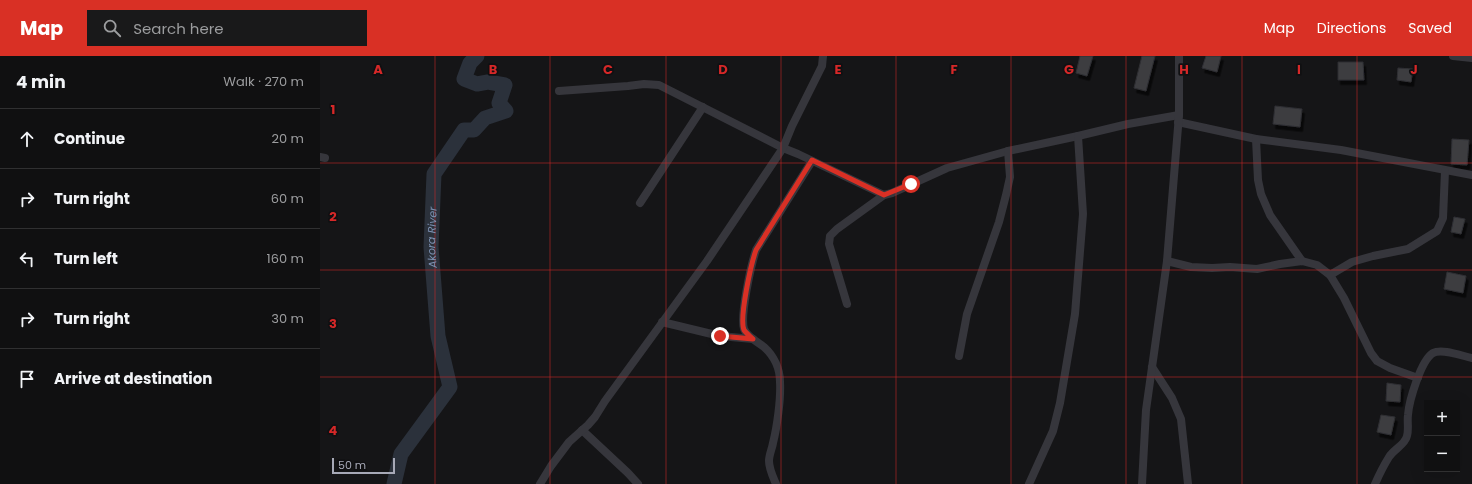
<!DOCTYPE html>
<html lang="en">
<head>
<meta charset="utf-8">
<style>
  :root { --surface:#101011; --page:#19191a; --text:#f1f3f6; --muted:#9c9d9f; --line:#303031; --accent:#d93025 }
  body { margin:0; font-family:Poppins,sans-serif; background:var(--page); color:var(--text) }
  .controls { position:absolute; right:12px; bottom:12px; display:grid; overflow:hidden; border-radius:0px; box-shadow:0 4px 16px #0002 }
  .controls button { width:36px; height:36px; display:grid; place-items:center; padding:0; border:0; border-bottom:1px solid var(--line); background:var(--surface); color:var(--text); font:20px sans-serif }
  .scale { position:absolute; left:12px; bottom:10px; width:63px; box-sizing:border-box; padding-left:4px; border:2px solid #a7a9b7; border-top:0; font-size:11px; line-height:14px; white-space:nowrap; color:#a7a9b7; -webkit-text-stroke:3px #101012; paint-order:stroke }
  .stop { position:absolute; width:12px; height:12px; margin:-9px; border:3px solid #d93025; border-radius:50%; background:#fff }
  .stop.end { background:#d93025; border-color:#fff; box-shadow:0 1px 4px #0008 }
  .list { margin:0; padding:0; list-style:none }
  h2 { display:flex; justify-content:space-between; align-items:center; height:52px; margin:0; padding:0 16px; font-size:17px }
  h2 small { font-size:13px; font-weight:400; color:var(--muted) }
  .list li { display:grid; grid-template-columns:26px 1fr auto; gap:12px; align-items:center; box-sizing:border-box; height:60px; padding:0 16px; border-top:1px solid var(--line) }
  .list b { display:block; font-size:15px; white-space:nowrap }
  .list em { font-size:13px; font-style:normal; color:var(--muted) }
  .icon { flex:none; width:22px; height:22px; fill:none; stroke:currentColor; stroke-width:2; stroke-linecap:round; stroke-linejoin:round }
  .map { position:relative; flex:none; width:1152px; height:428px; overflow:hidden }
  header { display:flex; align-items:center; gap:24px; box-sizing:border-box; height:56px; padding:0 20px; background:var(--accent); color:#fff }
  header strong { font-size:19px }
  nav { display:flex; gap:22px; margin-inline-start:auto; font-size:14px }
  .search { width:280px; height:36px; background:var(--page); display:flex; align-items:center; gap:10px; box-sizing:border-box; padding:0 14px; border-radius:0px; color:var(--muted); font-size:15px }
  main { display:flex }
  aside { flex:1; background:var(--surface) }
  .map>svg:first-child { display:block }
  .lines { fill:none; stroke-linecap:round; stroke-linejoin:round }
  .river { stroke:#2b313b; stroke-width:15 }
  .building { fill:#3c3d41; stroke:#2f2f33; filter:url(#shadow) }
  .street { stroke:#36363c; stroke-width:8 }
  .route { stroke:#d93025; stroke-width:5 }
  .grid { fill:none; stroke:#d62828; stroke-width:1; stroke-opacity:0.55 }
  .labels { text-anchor:middle; dominant-baseline:central; stroke-width:3.5; stroke-linejoin:round; paint-order:stroke }
  .water-label { font-size:11px; font-style:italic; fill:#7d91b2; stroke:#101012 }
  .grid-label { font-size:13px; text-anchor:middle; font-weight:bold; fill:#d62828; stroke:#101012; stroke-width:3.5; stroke-linejoin:round; paint-order:stroke }
</style>
</head>
<body>
<header>
<strong>Map</strong>
<div class="search"><svg class="icon" aria-label="search" viewBox="0 0 24 24"><circle cx="10" cy="10" r="6"/><path d="M15 15l6 6"/></svg>Search here</div>
<nav><a>Map</a><a>Directions</a><a>Saved</a></nav>
</header>
<main>
<aside>
<h2>4 min<small>Walk · 270 m</small></h2>
<ul class="list">
<li><svg class="icon" aria-label="ahead" viewBox="0 0 24 24"><path d="M12 20V5M6 11l6-6 6 6"/></svg><div><b>Continue</b></div><em>20 m</em></li>
<li><svg class="icon" aria-label="right" viewBox="0 0 24 24"><path d="M7 20v-9h11M14 6l5 5-5 5"/></svg><div><b>Turn right</b></div><em>60 m</em></li>
<li><svg class="icon" aria-label="left" viewBox="0 0 24 24"><path d="M17 20v-9H6M10 6l-5 5 5 5"/></svg><div><b>Turn left</b></div><em>160 m</em></li>
<li><svg class="icon" aria-label="right" viewBox="0 0 24 24"><path d="M7 20v-9h11M14 6l5 5-5 5"/></svg><div><b>Turn right</b></div><em>30 m</em></li>
<li><svg class="icon" aria-label="arrive" viewBox="0 0 24 24"><path d="M6 21V4h12l-3 4 3 4H6"/></svg><div><b>Arrive at destination</b></div></li>
</ul>
</aside>
<div class="map">
<svg width="1152" height="428" viewBox="0 0 1152 428">
  <defs>
    <filter id="shadow"><feDropShadow dx="2.5" dy="4.5" stdDeviation="0" flood-color="#0009"/></filter>
  </defs>
  <rect width="100%" height="100%" fill="#151517"/>
  <g class="lines">
    <path class="river" id="s1" d="M74,428L81,398L130,331L118,280L111,191L114,118L144,74H154L165,62L186,55L179,47L185,29L168,26L157,28L144,23L150,7L157,0"/>
  </g>
  <g class="building">
    <path d="M760,0H773L767,20L756,17Z"/>
    <path d="M822,0H835L826,35L814,32Z"/>
    <path d="M886,0H901L897,16L882,12Z"/>
    <path d="M1018,6H1043L1044,24H1018Z"/>
    <path d="M1078,12L1093,13L1091,26L1077,24Z"/>
    <path d="M955,50L982,53L980,71L953,68Z"/>
    <path d="M1132,83L1149,84L1147,109L1131,108Z"/>
    <path d="M1134,161L1145,163L1141,178L1131,176Z"/>
    <path d="M1127,216L1146,220L1143,237L1124,233Z"/>
    <path d="M1067,327L1081,329L1080,346L1066,345Z"/>
    <path d="M1061,359L1075,361L1071,379L1057,376Z"/>
  </g>
  <g class="lines">
    <g class="street">
      <path d="M1133,0L1152,2"/>
      <path d="M239,35L308,30L324,28L339,29L463,92L478,98L564,139L572,137L627,112L688,95L758,80L808,68L859,59"/>
      <path d="M858,66L936,83L1021,94L1152,119"/>
      <path d="M936,83L938,124L941,138L950,159L982,205"/>
      <path d="M0,101L5,102"/>
      <path d="M320,147L383,51"/>
      <path d="M847,205L871,211L892,212L910,211L937,213L960,208L982,205L997,209L1010,219L1024,242L1051,297L1057,305L1070,312L1098,322"/>
      <path d="M1010,219L1032,206L1053,200L1088,193L1117,175L1123,162L1125,115"/>
      <path d="M527,248L509,188L510,180L517,173L564,139"/>
      <path d="M342,266L400,280L433,283"/>
      <path d="M639,300L647,258L679,166L686,139L690,121L688,95"/>
      <path d="M832,311L852,342L861,363L868,428"/>
      <path d="M262,374L308,417L318,428"/>
      <path d="M220,428L231,410L249,386L268,369L275,361L285,345L387,205L463,92L472,70L502,10L503,0"/>
      <path d="M456,428C453,421 449,413 449,405C449,399 452,393 453,387C457,371 461,343 460,326C460,313 454,300 444,291C438,286 427,281 424,273C420,259 431,209 436,194L492,105"/>
      <path d="M709,428L733,375L740,347L755,258L763,158L758,80"/>
      <path d="M822,428L826,354L847,205L859,59V0"/>
      <path d="M1055,428C1059,419 1064,409 1069,401C1074,393 1085,389 1087,380C1089,373 1087,366 1088,359C1089,345 1101,304 1113,297C1122,292 1142,300 1152,302"/>
    </g>
  </g>
  <g class="lines">
    <path class="route" d="M400,280L433,283C430,280 426,277 424,274C419,262 431,208 436,194L492,104L564,139L591,128"/>
  </g>
  <path class="grid" d="M115,0V428M230,0V428M346,0V428M461,0V428M576,0V428M691,0V428M806,0V428M922,0V428M1037,0V428M0,107H1152M0,214H1152M0,321H1152"/>
  <g class="labels">
    <g class="water-label">
      <text stroke="none"><textPath href="#s1" startOffset="265">Akora River</textPath></text>
    </g>
  </g>
  <g class="grid-label">
    <text x="58" y="18">A</text>
    <text x="173" y="18">B</text>
    <text x="288" y="18">C</text>
    <text x="403" y="18">D</text>
    <text x="518" y="18">E</text>
    <text x="634" y="18">F</text>
    <text x="749" y="18">G</text>
    <text x="864" y="18">H</text>
    <text x="979" y="18">I</text>
    <text x="1094" y="18">J</text>
    <text x="13" y="58">1</text>
    <text x="13" y="165">2</text>
    <text x="13" y="272">3</text>
    <text x="13" y="379">4</text>
  </g>
</svg>
<div class="controls">
<button>+</button>
<button>−</button>
</div>
<div class="scale">50 m</div>
<div class="stop" style="left:591px;top:128px"></div>
<div class="stop end" style="left:400px;top:280px"></div>
</div>
</main>
</body>
</html>
